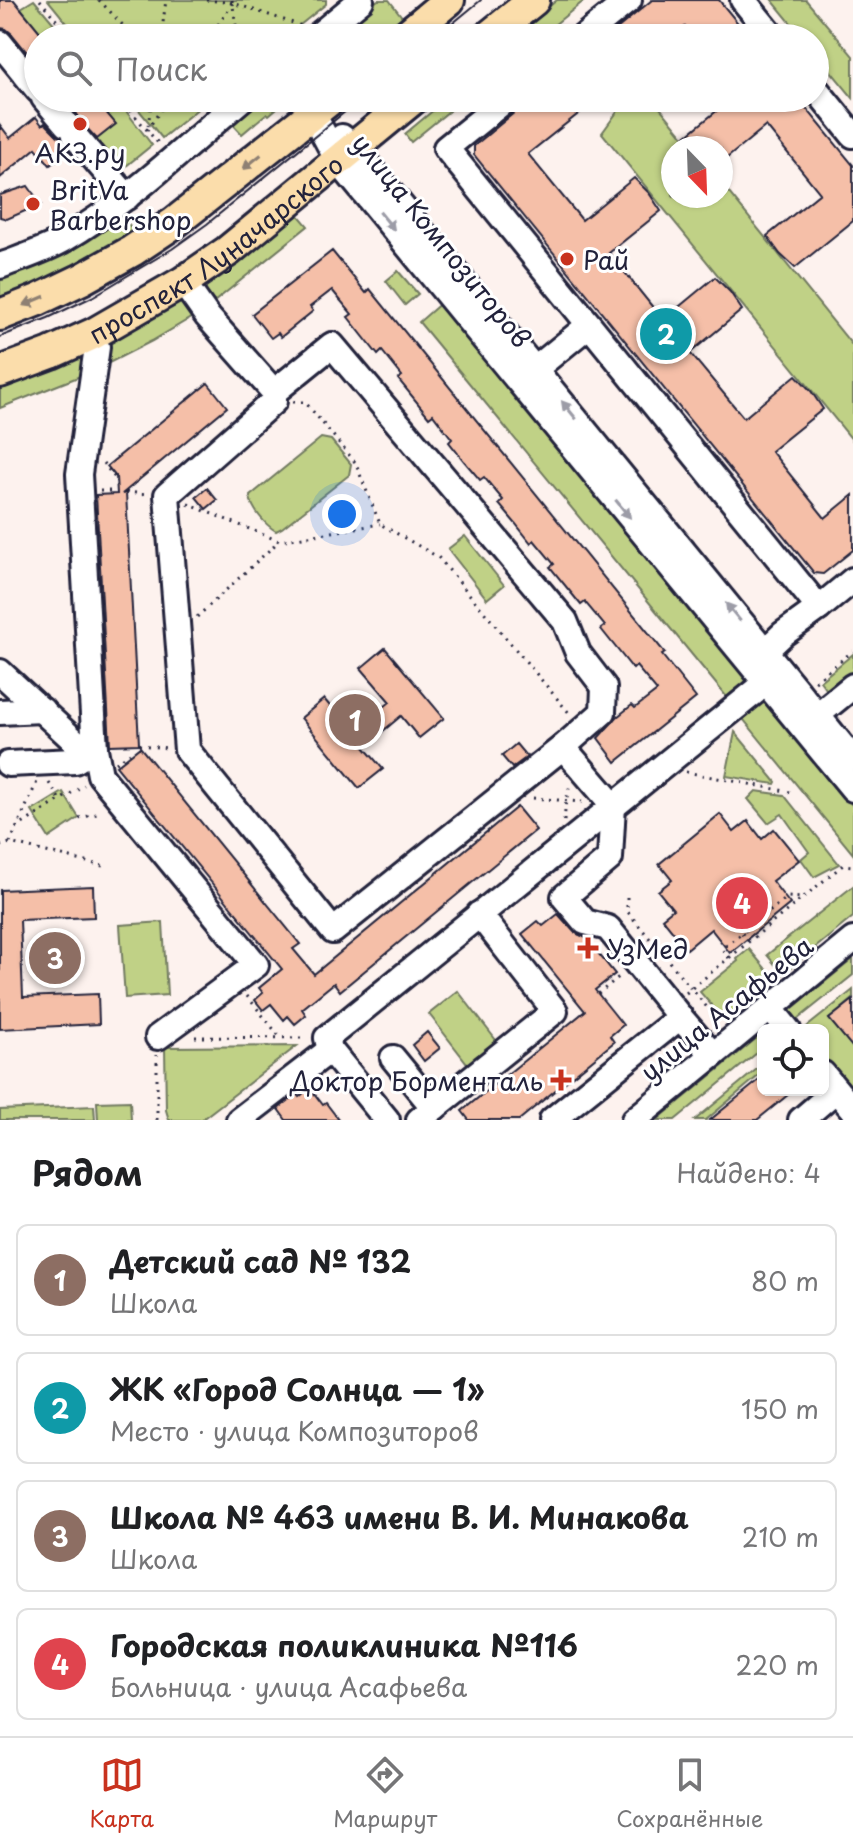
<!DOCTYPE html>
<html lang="ru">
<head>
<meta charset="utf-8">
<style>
  :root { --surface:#fff; --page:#f6f6f6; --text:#202124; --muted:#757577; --line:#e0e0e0; --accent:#c8321e }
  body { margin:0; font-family:"Playpen Sans",sans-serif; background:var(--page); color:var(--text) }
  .controls { position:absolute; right:24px; bottom:24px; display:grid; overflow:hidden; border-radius:12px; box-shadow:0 2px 6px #0004 }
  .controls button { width:72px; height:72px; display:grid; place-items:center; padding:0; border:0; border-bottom:2px solid var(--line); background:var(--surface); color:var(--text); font:40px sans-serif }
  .compass { position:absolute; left:661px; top:136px; width:72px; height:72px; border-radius:50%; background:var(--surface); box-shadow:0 2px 6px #0004; rotate:157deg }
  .you { position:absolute; left:342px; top:514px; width:28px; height:28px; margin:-20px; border:6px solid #fff; border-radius:50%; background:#1a73e8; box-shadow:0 0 0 12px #1a73e833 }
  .badge { display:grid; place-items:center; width:52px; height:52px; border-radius:50%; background:var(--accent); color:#fff; font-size:26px; font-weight:700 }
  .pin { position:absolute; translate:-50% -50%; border:4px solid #fff; box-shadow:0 2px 8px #0006 }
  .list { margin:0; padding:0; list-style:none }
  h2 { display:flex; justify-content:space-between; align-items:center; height:104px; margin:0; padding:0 32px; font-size:34px }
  h2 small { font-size:26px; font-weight:400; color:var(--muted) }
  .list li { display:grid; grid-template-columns:52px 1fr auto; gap:24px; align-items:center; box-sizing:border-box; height:112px; margin:0 16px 16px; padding:0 16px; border:2px solid var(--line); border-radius:12px }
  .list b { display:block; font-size:30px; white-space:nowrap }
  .list p { margin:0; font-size:26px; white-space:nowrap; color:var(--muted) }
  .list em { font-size:26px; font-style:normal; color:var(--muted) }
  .icon { flex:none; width:44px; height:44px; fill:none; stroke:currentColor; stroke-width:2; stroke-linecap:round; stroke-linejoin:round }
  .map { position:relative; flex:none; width:853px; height:1120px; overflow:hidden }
  .search { position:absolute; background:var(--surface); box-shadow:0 2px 6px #0004; left:24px; right:24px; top:24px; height:88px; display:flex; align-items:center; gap:20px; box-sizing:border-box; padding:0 28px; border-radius:44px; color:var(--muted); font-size:30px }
  .sheet { height:616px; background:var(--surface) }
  nav { display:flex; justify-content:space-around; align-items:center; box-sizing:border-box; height:112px; border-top:2px solid var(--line); background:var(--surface); font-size:22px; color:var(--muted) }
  nav a { display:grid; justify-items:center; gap:4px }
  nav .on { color:var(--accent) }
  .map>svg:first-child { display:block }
  .green { fill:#c0d186; stroke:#717a60; stroke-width:2 }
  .building { fill:#f5bfa8; stroke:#22223b; stroke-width:2 }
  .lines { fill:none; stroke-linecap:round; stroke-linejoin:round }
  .minor-casing { stroke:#22223b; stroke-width:30 }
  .major-casing { stroke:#22223b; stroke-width:36 }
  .path { stroke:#22223b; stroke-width:3; stroke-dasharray:2 6; stroke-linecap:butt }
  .minor { stroke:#fff; stroke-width:24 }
  .major { stroke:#fbddab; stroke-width:30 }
  .tram { stroke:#22223b; stroke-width:2 }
  .oneway { fill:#8e8073 }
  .oneway2 { fill:#9c9ca7 }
  .poi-dot { fill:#c8321e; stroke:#fff; stroke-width:3 }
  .labels { text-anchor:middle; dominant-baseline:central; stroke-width:6; stroke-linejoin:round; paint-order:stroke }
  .poi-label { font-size:26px; fill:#22223b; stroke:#fff; text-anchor:start }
  .street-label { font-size:26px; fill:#22223b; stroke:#fff }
</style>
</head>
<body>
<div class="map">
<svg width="853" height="1120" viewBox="0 0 853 1120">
  <rect width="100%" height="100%" fill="#fdf2ee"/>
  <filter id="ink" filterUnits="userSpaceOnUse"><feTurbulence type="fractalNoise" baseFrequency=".0125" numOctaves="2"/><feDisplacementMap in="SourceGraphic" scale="16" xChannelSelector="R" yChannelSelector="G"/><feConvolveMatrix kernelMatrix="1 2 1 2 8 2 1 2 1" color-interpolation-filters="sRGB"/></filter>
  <g filter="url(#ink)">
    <g class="green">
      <path d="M34,0L66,38H45L21,8Z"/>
      <path d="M48,0H326V4L284,38H79Z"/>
      <path d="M378,0H389L403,18L379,38H330Z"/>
      <path d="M557,0H585L538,38H511Z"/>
      <path d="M772,0H806L853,56V98L815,52V38H803Z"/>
      <path d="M95,98H116L152,145L115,175L91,144L115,124Z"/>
      <path d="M129,98H211L162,138Z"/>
      <path d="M257,98H289L269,115L267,113L242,134L230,121Z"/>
      <path d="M448,98H465L411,142L405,134Z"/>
      <path d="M642,98H652L693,148H673V196H721V183L853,346V441L602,133L620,108Z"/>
      <path d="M296,212L308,226L209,306L205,300L206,285L237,262Z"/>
      <path d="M120,214L134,231L93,258L0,300V276Z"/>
      <path d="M398,271L418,294L405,305L386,281Z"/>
      <path d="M442,302L752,683L730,701L419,322Z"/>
      <path d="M180,303L189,309L194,316L152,341L105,365L108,343Z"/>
      <path d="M87,354L88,373L0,408V389Z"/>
      <path d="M321,438L331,440L351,464L349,475L282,528L276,531C265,525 251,508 250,496Z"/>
      <path d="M465,536L504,585L487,599L448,549Z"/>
      <path d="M853,654V676L830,694L820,681Z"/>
      <path d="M762,695L853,806V854L739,714Z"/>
      <path d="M735,732L776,782L775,784L726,776Z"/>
      <path d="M756,791L784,795L839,864L814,877L801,859L809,852L782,814L768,823L748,799Z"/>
      <path d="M63,792L79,818L49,838L32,811Z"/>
      <path d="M853,886V917L783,974L767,955Z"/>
      <path d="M163,922L167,995L125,998L120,925Z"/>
      <path d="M749,949L775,980L725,1021L700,992L738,961L737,959Z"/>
      <path d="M853,959V975L793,1023L788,1012Z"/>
      <path d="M853,990V999L829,1019L853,1047V1089L848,1090L823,1065V1030H803Z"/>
      <path d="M458,991L499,1044L470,1067L429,1014Z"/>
      <path d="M763,1033V1048L675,1120H657Z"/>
      <path d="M297,1046L201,1120H169L166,1110L165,1047Z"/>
      <path d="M763,1064V1072L706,1120H695Z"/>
      <path d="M130,1101L131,1120H98L97,1102Z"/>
      <path d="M94,1106L95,1120H0V1110Z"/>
    </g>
    <g class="building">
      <path d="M0,0H14L45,38H38V66L12,34L6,29L0,28Z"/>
      <path d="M652,0H719L750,38H694L685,27L671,38H606Z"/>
      <path d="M64,98H94L116,124L97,139L81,122L77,114Z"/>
      <path d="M532,98H580L587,107L528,154L582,220L634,178L649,193L661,211L609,253L663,320L715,277L730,292L742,310L690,353L744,418L796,375L811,391L823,409L771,451L825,518L853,495V550L823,574L814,573L474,155V146Z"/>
      <path d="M738,98H798L853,165V221L795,268L780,254L767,236L820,193L766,126L721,163V148H696L686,136L730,100L732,103Z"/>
      <path d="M36,117L42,125L45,123L60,138L68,151L50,165L36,148L0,178V125L10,138Z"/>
      <path d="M28,186L41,204L7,219L0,217V195Z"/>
      <path d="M332,251L366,293L370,289L665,653L662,655L696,698L616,762L598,738L617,717L632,705L635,708L657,691L636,666L633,669L601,629L605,626L585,602L581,605L550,567L554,564L534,540L531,543L515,523L499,504L503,500L484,477L480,480L464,461L449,442L452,439L433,414L429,417L398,379L402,376L382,351L378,355L348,317L352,314L341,301L332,290L310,307L313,311L281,337L278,333L271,338L252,314Z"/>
      <path d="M208,383L227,407L122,494L126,493L139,744L110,745L96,495L117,494L116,477L107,466Z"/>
      <path d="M207,488L217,500L206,509L196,497Z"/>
      <path d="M385,648L444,718L419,738L401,716L364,747L383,769L359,788L301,718L324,699L353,733L390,702L361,668Z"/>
      <path d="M516,744L527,757L512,768L502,756Z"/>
      <path d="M140,747L300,944L293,949L314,974L517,807L536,830L340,991L334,983L302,1009L306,1015L295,1024L288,1016L284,1020L271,1004L263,1010L255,1000L263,993L259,988L282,969L116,766Z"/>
      <path d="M720,814L734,832L748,821L762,839L774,829L799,860L772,881L790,904L730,953L711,929L687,949L662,918L673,909L658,891L672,880L659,864Z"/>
      <path d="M93,886L94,917L20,920L23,997L98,994L99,1024L0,1029V890Z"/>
      <path d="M558,914L574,932L586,938L615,974L595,990L623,1025L610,1036L614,1042L519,1120H469L462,1111L585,1011L522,934L538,921L543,926Z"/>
      <path d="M853,1000V1048L829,1019Z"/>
      <path d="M427,1032L440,1048L424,1061L412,1045Z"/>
      <path d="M763,1077V1090H794L757,1120H710Z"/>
      <path d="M310,1088L323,1105L326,1103L339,1120H286L278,1109L297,1094L299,1097Z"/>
    </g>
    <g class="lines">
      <g class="minor-casing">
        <g id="minor">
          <path d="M743,0L774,38"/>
          <path d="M315,38L361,0"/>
          <path d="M582,38L629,0"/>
          <path d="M0,43L38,90"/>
          <path d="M815,88L853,135"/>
          <path d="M44,98L66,124"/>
          <path d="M508,98L446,148L819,608"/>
          <path d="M313,114L338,161L853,789"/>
          <path d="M75,136L127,197"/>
          <path d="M342,137L354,148L853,759"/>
          <path d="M0,266C21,258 43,251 63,240C129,202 185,147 243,98"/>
          <path d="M183,282L207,316L274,392L332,345L565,621L578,653L604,687L603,712L563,747L613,805L610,858L564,897L585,922L608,928L680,1017L552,1120"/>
          <path d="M93,334L97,347L79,474L95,749L100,775L256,965L158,1037"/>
          <path d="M523,379L589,325"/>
          <path d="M274,392V401L167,495L187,750L333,931L563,747"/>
          <path d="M765,651L783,634L819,608L853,580"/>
          <path d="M0,672L80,746L95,749"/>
          <path d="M0,712L42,710"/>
          <path d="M805,725L853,686"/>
          <path d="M8,764L75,761L95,749"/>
          <path d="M770,1008L788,1030"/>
          <path d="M680,1017L713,1055"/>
          <path d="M393,1058L434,1108"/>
          <path d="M823,1074L853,1110"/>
          <path d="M239,1120L330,1050"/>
          <path d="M387,1120L330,1050L327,1038L777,674"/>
          <path d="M419,1120L555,1011L479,914"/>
          <path d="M634,1120L853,940"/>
          <path d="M801,1120L836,1090"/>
        </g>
      </g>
      <g class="major-casing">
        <g id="major">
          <path d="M403,38L449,0"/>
          <path d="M487,38L534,0"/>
          <path d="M0,315L38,300L82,279L132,251L174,223L332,98"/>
          <path id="s1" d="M0,372L51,353L93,334L183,282L228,251L414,98"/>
        </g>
      </g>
      <g class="path">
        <path d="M40,0L71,38"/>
        <path d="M99,0L135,38"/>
        <path d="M206,0L233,3L302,26"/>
        <path d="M232,0L238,38"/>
        <path d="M161,38L166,0"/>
        <path d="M209,38L235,0"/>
        <path d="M120,98L158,143"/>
        <path d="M611,98L614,101"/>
        <path d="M148,126L152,98"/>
        <path d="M147,130L169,98"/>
        <path d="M293,402H305L355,462L380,524L438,557L570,714"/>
        <path d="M103,463L116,479"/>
        <path d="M100,491H117"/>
        <path d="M126,492L146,494"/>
        <path d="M188,504L279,541L380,524"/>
        <path d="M197,617L279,541"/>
        <path d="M815,681L853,651"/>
        <path d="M139,745L167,748"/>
        <path d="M116,763L130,753"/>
        <path d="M686,772L796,793"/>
        <path d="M49,783L60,800"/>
        <path d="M533,798L582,802"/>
        <path d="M79,818L101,813"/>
        <path d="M564,821L566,801L570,785"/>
        <path d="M16,828L84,785"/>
        <path d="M10,843L37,782"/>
        <path d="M0,846L10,843L103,866"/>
        <path d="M627,897V911L720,1023"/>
        <path d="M737,927L749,942"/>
        <path d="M729,958L722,949L788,897L803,898"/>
        <path d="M686,993L843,865L853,866"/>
        <path d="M598,994L620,976"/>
        <path d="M247,996L280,1037"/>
        <path d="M195,1037L307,1038"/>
        <path d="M157,1120V1055"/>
      </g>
      <use href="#minor" class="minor"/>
      <use href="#major" class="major"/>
      <g class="tram">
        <path d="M435,38L481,0"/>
        <path d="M0,337L48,318L92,297L172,249L207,224L362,98"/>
      </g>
    </g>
    <defs><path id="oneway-solid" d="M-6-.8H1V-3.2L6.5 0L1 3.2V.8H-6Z" transform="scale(2)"/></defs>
    <g class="oneway">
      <use href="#oneway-solid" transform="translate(252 162) rotate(141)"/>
      <use href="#oneway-solid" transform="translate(34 301) rotate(157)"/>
    </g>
    <g class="oneway2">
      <use href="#oneway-solid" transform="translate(387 221) rotate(51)"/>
      <use href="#oneway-solid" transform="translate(569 410) rotate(-129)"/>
      <use href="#oneway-solid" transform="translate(623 509) rotate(51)"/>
      <use href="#oneway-solid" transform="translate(733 612) rotate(-129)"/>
    </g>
  </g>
  <g class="poi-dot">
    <circle cx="80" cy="124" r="8"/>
    <circle cx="33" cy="204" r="8"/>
    <circle cx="567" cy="259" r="8"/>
    <path d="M584 936h8v8h8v8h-8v8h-8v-8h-8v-8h8z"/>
    <path d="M557 1068h8v8h8v8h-8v8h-8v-8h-8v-8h8z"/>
  </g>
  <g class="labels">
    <g class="poi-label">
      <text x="80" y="152" text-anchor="middle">АКЗ.ру</text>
      <text x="49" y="189">BritVa<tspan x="49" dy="30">Barbershop</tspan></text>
      <text x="583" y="259">Рай</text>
      <text x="606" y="948">УзМед</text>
      <text x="543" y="1080" text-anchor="end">Доктор Борменталь</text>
    </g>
    <g class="street-label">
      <text transform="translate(442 240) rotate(51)">улица Композиторов</text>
      <text stroke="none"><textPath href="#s1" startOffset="250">проспект Луначарского</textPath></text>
      <text transform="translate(726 1008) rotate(-39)">улица Асафьева</text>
    </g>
  </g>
</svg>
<div class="controls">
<button><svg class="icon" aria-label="locate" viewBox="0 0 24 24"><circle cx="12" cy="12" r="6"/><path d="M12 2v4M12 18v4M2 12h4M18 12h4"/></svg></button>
</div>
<svg class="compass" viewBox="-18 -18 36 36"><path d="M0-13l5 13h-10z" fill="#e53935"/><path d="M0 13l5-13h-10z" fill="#757577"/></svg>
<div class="you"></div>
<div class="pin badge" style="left:355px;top:720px;background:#8d6e63">1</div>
<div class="pin badge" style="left:666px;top:334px;background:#0f9aa8">2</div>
<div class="pin badge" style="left:55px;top:958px;background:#8d6e63">3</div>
<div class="pin badge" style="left:742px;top:903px;background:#e0444e">4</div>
<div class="search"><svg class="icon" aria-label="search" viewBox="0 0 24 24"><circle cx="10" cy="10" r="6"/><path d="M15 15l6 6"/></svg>Поиск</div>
</div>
<section class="sheet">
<h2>Рядом<small>Найдено: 4</small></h2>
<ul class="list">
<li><span class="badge" style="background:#8d6e63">1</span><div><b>Детский сад № 132</b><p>Школа</p></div><em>80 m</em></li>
<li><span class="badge" style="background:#0f9aa8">2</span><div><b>ЖК «Город Солнца — 1»</b><p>Место · улица Композиторов</p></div><em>150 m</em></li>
<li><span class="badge" style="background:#8d6e63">3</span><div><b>Школа № 463 имени В. И. Минакова</b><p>Школа</p></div><em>210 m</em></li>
<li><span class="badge" style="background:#e0444e">4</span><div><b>Городская поликлиника №116</b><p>Больница · улица Асафьева</p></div><em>220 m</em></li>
</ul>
</section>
<nav>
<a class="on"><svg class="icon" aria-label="map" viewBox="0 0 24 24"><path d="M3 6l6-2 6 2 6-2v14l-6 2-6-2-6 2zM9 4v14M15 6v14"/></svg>Карта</a>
<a><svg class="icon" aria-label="directions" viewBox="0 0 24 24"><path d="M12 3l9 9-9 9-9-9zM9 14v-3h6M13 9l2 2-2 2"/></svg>Маршрут</a>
<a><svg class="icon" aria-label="saved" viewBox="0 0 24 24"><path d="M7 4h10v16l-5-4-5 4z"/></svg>Сохранённые</a>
</nav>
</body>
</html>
